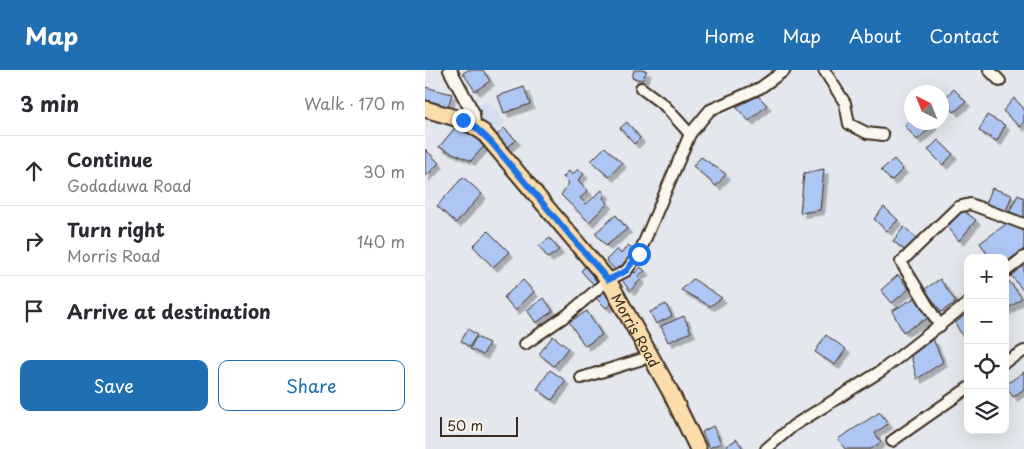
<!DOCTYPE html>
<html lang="en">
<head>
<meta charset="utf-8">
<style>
  :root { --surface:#fff; --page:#f7f7f7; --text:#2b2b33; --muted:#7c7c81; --line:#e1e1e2; --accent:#1f6fb2 }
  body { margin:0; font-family:"Playpen Sans",sans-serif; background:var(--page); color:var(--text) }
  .controls { position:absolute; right:15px; bottom:15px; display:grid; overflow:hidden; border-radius:10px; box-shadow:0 5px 20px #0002 }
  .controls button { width:45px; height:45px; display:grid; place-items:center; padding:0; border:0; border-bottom:1px solid var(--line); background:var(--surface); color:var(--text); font:25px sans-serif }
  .compass { position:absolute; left:479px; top:15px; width:45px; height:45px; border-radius:50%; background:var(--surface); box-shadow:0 5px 20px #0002; rotate:317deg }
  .scale { position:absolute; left:15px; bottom:12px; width:78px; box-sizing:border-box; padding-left:5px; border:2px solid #3b2a1e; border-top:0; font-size:14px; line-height:18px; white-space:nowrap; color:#3b2a1e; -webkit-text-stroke:4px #fbf7ec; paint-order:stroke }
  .stop { position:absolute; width:15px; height:15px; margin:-11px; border:4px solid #1a73e8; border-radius:50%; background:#fff }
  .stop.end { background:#1a73e8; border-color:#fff; box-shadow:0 1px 5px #0008 }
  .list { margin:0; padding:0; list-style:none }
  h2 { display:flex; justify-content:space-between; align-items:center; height:65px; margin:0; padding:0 20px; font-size:21px }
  h2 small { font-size:16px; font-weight:400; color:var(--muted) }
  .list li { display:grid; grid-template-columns:32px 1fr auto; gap:15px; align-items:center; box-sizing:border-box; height:70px; padding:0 20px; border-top:1px solid var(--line) }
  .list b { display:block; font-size:19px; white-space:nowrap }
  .list p { margin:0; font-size:16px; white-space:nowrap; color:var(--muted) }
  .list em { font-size:16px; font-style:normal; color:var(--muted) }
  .actions { display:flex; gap:10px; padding:15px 20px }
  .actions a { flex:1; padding:11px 0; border:1px solid var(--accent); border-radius:10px; text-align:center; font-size:18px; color:var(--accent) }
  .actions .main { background:var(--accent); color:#fff }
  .icon { flex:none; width:28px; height:28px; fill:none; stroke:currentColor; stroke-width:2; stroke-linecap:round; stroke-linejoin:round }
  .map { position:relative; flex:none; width:599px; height:379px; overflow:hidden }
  header { display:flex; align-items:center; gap:30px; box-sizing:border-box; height:70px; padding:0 25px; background:var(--accent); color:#fff }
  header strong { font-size:24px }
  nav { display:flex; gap:28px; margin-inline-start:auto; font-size:18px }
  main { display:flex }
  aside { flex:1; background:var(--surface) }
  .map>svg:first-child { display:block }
  .built { fill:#d4def0 }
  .building { fill:#adc6f3; stroke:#3b2a1e; filter:url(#shadow) }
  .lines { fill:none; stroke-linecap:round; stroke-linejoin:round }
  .minor-casing { stroke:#3b2a1e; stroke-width:14 }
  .tertiary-casing { stroke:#3b2a1e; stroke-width:16 }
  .primary-casing { stroke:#3b2a1e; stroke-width:19 }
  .minor { stroke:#fbf7ec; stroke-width:10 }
  .tertiary { stroke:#fbf7ec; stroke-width:12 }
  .primary { stroke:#faddab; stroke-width:15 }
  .route { stroke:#1a73e8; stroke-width:6 }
  .labels { text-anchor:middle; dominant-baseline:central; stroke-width:4; stroke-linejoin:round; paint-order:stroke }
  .street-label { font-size:14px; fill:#3b2a1e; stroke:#fbf7ec }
</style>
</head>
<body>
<header>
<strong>Map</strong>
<nav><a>Home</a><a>Map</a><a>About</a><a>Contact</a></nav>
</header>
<main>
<aside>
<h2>3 min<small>Walk · 170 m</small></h2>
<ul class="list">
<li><svg class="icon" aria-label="ahead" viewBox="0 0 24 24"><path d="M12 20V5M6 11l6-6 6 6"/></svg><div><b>Continue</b><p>Godaduwa Road</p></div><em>30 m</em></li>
<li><svg class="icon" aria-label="right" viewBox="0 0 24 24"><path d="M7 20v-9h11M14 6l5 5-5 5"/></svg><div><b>Turn right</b><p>Morris Road</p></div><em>140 m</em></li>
<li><svg class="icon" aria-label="arrive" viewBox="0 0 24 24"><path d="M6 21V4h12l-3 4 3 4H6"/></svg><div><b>Arrive at destination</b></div></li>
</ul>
<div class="actions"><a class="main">Save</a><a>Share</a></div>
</aside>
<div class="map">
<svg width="599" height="379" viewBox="0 0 599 379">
  <defs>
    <filter id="shadow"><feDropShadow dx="4.5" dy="4.5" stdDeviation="0" flood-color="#0004"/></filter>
  </defs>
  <rect width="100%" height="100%" fill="#e4e8ee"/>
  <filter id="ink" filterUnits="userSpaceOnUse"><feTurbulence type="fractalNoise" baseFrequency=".02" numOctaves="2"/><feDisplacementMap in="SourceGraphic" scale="10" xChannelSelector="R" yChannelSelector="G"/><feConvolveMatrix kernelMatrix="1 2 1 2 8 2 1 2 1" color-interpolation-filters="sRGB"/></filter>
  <g filter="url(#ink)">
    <path class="built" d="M60,32L67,35L80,52L65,71L47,41Z"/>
    <g class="building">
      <path d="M43,0H58L65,11L50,21L38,3Z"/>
      <path d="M209,0H217L222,1L217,10L207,8Z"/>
      <path d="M0,17L27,24L23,37L0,30Z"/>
      <path d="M99,17L105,34L79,43L73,26Z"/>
      <path d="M529,19L541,32L529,42L518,29Z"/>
      <path d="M333,26L342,35L324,51L311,37Z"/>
      <path d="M589,28L599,39V52L595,57L578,41Z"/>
      <path d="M562,45L580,55L572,71L554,61Z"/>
      <path d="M487,49V52H505L508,55L492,70L480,56Z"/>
      <path d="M202,52L215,68L209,74L195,58Z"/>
      <path d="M34,53L60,75L46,91L14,77Z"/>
      <path d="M79,58L91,70L83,77L71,66Z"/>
      <path d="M513,70L528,84L518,95L503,80Z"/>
      <path d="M180,77L197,93L184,107L166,91Z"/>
      <path d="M0,79L14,93L0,107Z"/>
      <path d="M276,87L301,104L291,116L268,96Z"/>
      <path d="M469,89L478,99L466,111L456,100Z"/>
      <path d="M153,99L159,104L153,110L163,121L155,128L161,134L177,120L180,124L178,128L183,133L164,152L136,125L144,113L138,107L144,101L147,105Z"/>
      <path d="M399,99L395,140L375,143L379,103Z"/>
      <path d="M38,107L57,124L31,153L12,136Z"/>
      <path d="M567,118L587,125L581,141L561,134Z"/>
      <path d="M593,125L599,128V149L584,142Z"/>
      <path d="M459,137L473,150L462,161L449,149Z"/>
      <path d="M536,139L551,150L534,171L523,157Z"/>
      <path d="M191,145L202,159L181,176L170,163Z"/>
      <path d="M584,152L599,161V179L580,193V188H565L555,173Z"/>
      <path d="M479,157L492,168L481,181L468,171Z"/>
      <path d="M63,161L84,182L68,197L48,176Z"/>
      <path d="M125,168L134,180L123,188L114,176Z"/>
      <path d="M203,175L210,182L191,201L181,190L192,179L196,184Z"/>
      <path d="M164,192L177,208L169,215L156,201Z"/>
      <path d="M599,195V222L586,205Z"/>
      <path d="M216,197L220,201L213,206L216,209L205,221L197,210L207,201L210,203Z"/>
      <path d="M473,205L484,219L467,233L456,220Z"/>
      <path d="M268,209L297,228L285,236L256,220Z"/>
      <path d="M515,209L531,232L516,242L500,219Z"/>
      <path d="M98,210L109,222L90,240L79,227Z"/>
      <path d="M584,211L597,228L580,241V214Z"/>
      <path d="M182,216L190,231L181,238L171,228Z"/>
      <path d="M491,227L503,248L478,262L467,241Z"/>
      <path d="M119,228L128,241L111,253L102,240Z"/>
      <path d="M241,234L247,246L231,254L225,242Z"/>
      <path d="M162,241L177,265L160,276L144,252Z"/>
      <path d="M543,243V271L541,272L530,253Z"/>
      <path d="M259,246L266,262L243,272L236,256Z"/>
      <path d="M43,259L52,265L44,277L36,271Z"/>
      <path d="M401,265L421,279L410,295L390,282Z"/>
      <path d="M128,266L143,278L129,296L114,284Z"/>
      <path d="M51,267L64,273L58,285L45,279Z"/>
      <path d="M508,269L518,292L492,309L486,286Z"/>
      <path d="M125,300L141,311L127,330L112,319Z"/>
      <path d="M599,302V319L588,327L580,315Z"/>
      <path d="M455,342L463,354L450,363L456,372L446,379H420L413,369Z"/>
      <path d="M288,356L296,373L284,378L277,362Z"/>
      <path d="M312,369L318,379H302L301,376Z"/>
    </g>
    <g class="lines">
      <g class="minor-casing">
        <g id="minor">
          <path d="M399,0L420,33L424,54L442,63L458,65"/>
          <path d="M564,0L575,11"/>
          <path d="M216,18L239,35L265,64"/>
          <path d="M580,202L599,187"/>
          <path d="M515,256L476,192L533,137L545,134L599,154"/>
          <path d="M100,274L142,245L183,210L201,201L214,184L265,64L285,40L335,18L360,0"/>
          <path d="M580,292L599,281"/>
          <path d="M156,308L224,287"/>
          <path d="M467,371L543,318"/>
          <path d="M341,379L368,356L456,301L543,233"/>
        </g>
      </g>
      <g class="tertiary-casing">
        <path id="tertiary" d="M25,0L48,43L49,56"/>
      </g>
      <g class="primary-casing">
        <g id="primary">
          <path id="s1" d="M0,39L38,50L58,62L183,210L245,321L273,379"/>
        </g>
      </g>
      <use href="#minor" class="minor"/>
      <use href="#tertiary" class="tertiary"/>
      <use href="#primary" class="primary"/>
    </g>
  </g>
  <g class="lines" filter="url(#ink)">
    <path class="route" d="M38,50L49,56L65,71L183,210L201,201L214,184"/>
  </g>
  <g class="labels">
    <g class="street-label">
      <text stroke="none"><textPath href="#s1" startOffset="314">Morris Road</textPath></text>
    </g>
  </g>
</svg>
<div class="controls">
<button>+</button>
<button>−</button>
<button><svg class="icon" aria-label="locate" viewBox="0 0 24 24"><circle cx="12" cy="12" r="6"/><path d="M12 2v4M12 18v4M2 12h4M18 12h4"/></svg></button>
<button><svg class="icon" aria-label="layers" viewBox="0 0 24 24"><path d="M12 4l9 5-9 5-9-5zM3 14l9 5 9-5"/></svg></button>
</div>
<svg class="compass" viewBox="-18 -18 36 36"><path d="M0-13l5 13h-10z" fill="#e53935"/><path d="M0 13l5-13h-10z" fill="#7c7c81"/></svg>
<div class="scale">50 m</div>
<div class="stop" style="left:214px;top:184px"></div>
<div class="stop end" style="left:38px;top:50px"></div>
</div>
</main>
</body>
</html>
